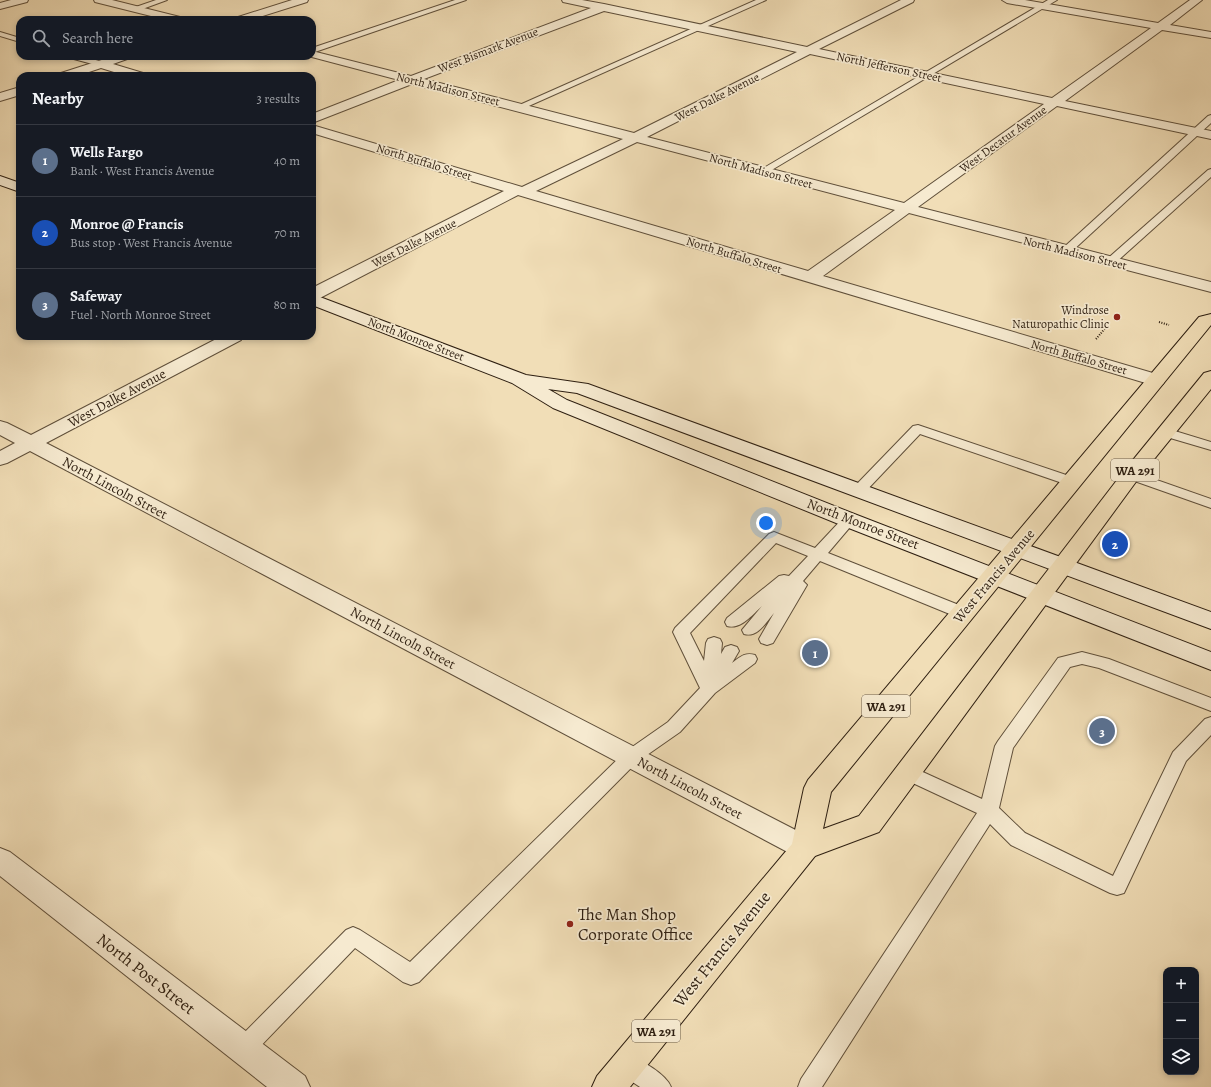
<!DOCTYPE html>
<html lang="en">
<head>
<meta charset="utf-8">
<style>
  :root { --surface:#171b24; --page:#242831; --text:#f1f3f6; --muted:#9ea1a6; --line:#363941; --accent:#d93025 }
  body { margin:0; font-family:Alegreya,serif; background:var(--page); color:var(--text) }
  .controls { position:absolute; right:12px; bottom:12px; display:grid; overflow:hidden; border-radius:8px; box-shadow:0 2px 6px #0003 }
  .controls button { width:36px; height:36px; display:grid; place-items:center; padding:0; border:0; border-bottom:1px solid var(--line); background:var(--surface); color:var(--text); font:20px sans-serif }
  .you { position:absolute; left:766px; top:523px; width:14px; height:14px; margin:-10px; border:3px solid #fff; border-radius:50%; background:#1a73e8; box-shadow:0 0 0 6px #1a73e833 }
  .badge { display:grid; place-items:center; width:26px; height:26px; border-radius:50%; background:var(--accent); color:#fff; font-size:13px; font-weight:700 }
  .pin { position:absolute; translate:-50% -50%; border:2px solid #fff; box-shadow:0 1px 4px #0006 }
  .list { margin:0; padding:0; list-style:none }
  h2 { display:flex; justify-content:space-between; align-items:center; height:52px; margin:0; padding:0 16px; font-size:17px }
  h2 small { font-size:13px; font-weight:400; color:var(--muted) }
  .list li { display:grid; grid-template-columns:26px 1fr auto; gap:12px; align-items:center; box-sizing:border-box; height:72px; padding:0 16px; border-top:1px solid var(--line) }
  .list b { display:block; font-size:15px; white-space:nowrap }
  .list p { margin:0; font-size:13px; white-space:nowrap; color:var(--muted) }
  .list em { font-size:13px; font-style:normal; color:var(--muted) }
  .icon { flex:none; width:22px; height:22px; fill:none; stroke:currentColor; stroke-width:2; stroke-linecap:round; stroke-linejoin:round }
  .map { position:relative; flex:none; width:1211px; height:1087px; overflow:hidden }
  .search { position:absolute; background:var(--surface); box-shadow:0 2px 6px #0003; left:16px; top:16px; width:300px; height:44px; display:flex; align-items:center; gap:10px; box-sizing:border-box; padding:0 14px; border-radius:12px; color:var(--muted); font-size:15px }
  .panel { position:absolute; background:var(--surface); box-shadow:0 2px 6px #0003; left:16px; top:72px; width:300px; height:268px; border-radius:12px }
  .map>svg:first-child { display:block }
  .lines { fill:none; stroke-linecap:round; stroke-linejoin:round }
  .lane-casing { stroke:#5f4f3a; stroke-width:2 }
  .street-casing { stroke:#5f4f3a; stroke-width:2 }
  .secondary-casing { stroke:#2e1f11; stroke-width:2 }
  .primary-casing { stroke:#2e1f11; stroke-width:2 }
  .path { stroke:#2e1f11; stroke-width:2; stroke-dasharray:1 1.5; stroke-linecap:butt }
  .lane { fill:#f6ead0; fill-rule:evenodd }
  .street { fill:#f6ead0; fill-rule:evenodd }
  .secondary { fill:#f6ead0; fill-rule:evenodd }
  .primary { fill:#f1deb7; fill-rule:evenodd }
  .poi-dot { fill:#8f2418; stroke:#f6ead0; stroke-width:1.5 }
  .labels { text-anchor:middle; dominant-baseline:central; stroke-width:3.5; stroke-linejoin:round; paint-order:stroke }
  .far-street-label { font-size:12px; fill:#2e1f11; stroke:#f6ead0 }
  .far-poi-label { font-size:12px; fill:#2e1f11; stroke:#f6ead0; text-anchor:end }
  .shield { fill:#f6ead0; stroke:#6a5c4a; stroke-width:1 }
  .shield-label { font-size:13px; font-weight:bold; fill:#2e1f11 }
  .street-label { font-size:14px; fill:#2e1f11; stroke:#f6ead0 }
  .near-poi-label { font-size:17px; fill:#2e1f11; stroke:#f6ead0; text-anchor:start }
  .near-street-label { font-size:17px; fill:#2e1f11; stroke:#f6ead0 }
</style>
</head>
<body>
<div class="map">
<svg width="1211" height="1087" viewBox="0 0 1211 1087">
  <rect width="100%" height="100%" fill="#f1deb7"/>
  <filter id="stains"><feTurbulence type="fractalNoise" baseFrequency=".005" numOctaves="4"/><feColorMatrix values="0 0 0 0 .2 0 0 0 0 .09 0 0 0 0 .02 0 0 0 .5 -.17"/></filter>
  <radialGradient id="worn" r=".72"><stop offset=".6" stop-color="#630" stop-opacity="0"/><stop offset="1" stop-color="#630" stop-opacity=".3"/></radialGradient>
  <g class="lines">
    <g class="lane-casing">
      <g id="lane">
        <path d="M156,0H167L137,11H134L130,9Z"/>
        <path d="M455,0H466L312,53V48Z"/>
        <path d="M756,0H766L522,109L519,110L515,107Z"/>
        <path d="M1048,0H1057L765,174L762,175L757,172Z"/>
        <path d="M0,32L20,38V42L0,36Z"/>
        <path d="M69,56H81L103,62L104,64L100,66L70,58Z"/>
        <path d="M1211,115V123L1070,253H1062L1061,251L1062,249L1208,116Z"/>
        <path d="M1211,169V177L1114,264H1106L1105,262L1106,260L1208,170Z"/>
        <path d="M918,425L1078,479L1080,482L1078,485L1073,486L1068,485L920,434L864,493L859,494L854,493L852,490L854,487L913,426Z"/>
        <path d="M1165,428L1211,442V450L1160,435L1158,432L1160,429Z"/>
        <path d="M1131,471L1211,499V508L1126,478L1124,475L1126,472Z"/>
        <path d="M849,515L854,517L856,520L828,553L969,609L971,613L969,617L963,618L957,617L820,561L803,581L807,585L773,643L767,645L761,643L759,639L774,613C766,622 758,638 744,634L742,630L762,606C753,614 741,630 727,626L725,622L727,618L779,576L784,575L789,576L808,556L776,543L690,633L704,661L706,643L708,639L714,637L720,639L722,643L721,654L725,647L731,645L737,647L739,651L732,663C740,657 745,652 755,655L757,659L755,663L715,693L680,732L637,762L419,982L411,985L403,982L355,948L251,1056L243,1060L235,1056L232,1049L235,1042L346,930L353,927L360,930L410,962L625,752L668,722L700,688L673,632L675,628L769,534L774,532L779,534L815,548L844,517Z"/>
        <path d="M1082,652L1109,659L1211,698V711L1099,668L1082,664L1070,667L1013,748L999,808L1025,833L1113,876L1173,752L1205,719L1211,717V735L1186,761L1124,893L1117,895L1110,893L1011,845L990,824L822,1087H798L801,1079L977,813L902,778L899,773L902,768L908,766L914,768L982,799L995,746L998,741L1058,658Z"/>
        <path d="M627,1054C641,1060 666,1074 671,1087H640L619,1073L616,1065L619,1057Z"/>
      </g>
    </g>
    <g class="street-casing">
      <g id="street">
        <path d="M11,0H28L27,2L0,9V3Z"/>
        <path d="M94,0H112L184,18L185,20H167L95,2Z"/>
        <path d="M292,0H308L307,2L250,20H234L235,18Z"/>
        <path d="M562,0H582L604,4L807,47L901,0H914L913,2L819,49L1052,98L1151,28L1007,3L1002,0H1025L1158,23L1190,0H1202L1170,25L1211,32V38L1162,30L1065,101L1211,131V139L1057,106L918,207L1211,282V292L909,213L823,276L1163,376L1165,380L1163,384L1156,386L1149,384L518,195L318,299L312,300V288L504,191L312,133V125L522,187L623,139L412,84L312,123V114L399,80L308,56H312V51L411,76L591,8L563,2ZM604,11L797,52L634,133L424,79ZM810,54L1044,104L904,203L647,137ZM637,142L895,210L808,271L536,191Z"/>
        <path d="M114,56H132L130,58L113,64L143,73L145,76H127L101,68L77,76H59L61,73Z"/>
        <path d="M20,87V95L0,101V93Z"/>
        <path d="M222,336H244L241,340L46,443L815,840L819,848L815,856L805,860L795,856L30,451L7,463L0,465V451L15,443L0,435V421L7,423L31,435Z"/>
        <path d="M0,848L10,852L305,1076L310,1087H267L0,876Z"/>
      </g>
    </g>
    <g class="secondary-casing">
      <g id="secondary">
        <path d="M0,176L20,183V192L0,185Z"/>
        <path d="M312,294L526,375L588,384L1211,612V629L577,393L548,389L567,400L857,515L1211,652V670L841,525L553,408L512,383L312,305Z"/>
      </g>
    </g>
    <g class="primary-casing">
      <path id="primary" d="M1211,314V325L831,792L823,829L859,816L1124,471L1204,373L1211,371V389L1138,479L879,832L815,856L630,1087H592L597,1076L792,844L804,788L808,780L1199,317Z"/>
    </g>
    <g class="path">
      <path d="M1159,322L1169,325"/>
      <path d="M1096,339L1108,325"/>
    </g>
    <use href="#lane" class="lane"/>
    <use href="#street" class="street"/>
    <use href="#secondary" class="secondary"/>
    <use href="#primary" class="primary"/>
  </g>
  <g class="poi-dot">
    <circle cx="1117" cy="317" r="4"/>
    <circle cx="570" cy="924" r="4"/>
  </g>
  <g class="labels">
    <g class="far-street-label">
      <text transform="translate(488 50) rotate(-21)">West Bismark Avenue</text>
      <text transform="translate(889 67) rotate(12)">North Jefferson Street</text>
      <text transform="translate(448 89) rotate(14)">North Madison Street</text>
      <text transform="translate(717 97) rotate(-27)">West Dalke Avenue</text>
      <text transform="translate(1003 139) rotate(-36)">West Decatur Avenue</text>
      <text transform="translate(424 162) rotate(17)">North Buffalo Street</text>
      <text transform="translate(761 171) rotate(15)">North Madison Street</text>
      <text transform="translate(414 243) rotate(-27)">West Dalke Avenue</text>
      <text transform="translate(1075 253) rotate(14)">North Madison Street</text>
      <text transform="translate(734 255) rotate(17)">North Buffalo Street</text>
      <text transform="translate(416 339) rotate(21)">North Monroe Street</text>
      <text transform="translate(1079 357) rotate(16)">North Buffalo Street</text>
    </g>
    <g class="far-poi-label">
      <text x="1109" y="310">Windrose<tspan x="1109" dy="14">Naturopathic Clinic</tspan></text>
    </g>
    <g class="shield">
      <rect x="1111" y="459" width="48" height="22" rx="3"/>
      <rect x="862" y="695" width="48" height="22" rx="3"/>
      <rect x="632" y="1020" width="48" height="22" rx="3"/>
    </g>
    <g class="shield-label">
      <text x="1135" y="470">WA 291</text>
      <text x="886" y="706">WA 291</text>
      <text x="656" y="1031">WA 291</text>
    </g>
    <g class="street-label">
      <text transform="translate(117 398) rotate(-28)">West Dalke Avenue</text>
      <text transform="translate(115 488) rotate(28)">North Lincoln Street</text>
      <text transform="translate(863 524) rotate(21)">North Monroe Street</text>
      <text transform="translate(994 576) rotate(-50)">West Francis Avenue</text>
      <text transform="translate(403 638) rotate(28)">North Lincoln Street</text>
      <text transform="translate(690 788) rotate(28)">North Lincoln Street</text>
    </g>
    <g class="near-poi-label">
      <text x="578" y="914">The Man Shop<tspan x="578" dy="20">Corporate Office</tspan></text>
    </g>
    <g class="near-street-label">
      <text transform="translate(722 949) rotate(-51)">West Francis Avenue</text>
      <text transform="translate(146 974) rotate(38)">North Post Street</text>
    </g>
  </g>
  <rect width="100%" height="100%" filter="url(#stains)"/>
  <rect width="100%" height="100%" fill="url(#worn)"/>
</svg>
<div class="controls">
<button>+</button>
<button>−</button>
<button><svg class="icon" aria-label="layers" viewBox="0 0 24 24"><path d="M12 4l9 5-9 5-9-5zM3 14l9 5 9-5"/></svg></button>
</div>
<div class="you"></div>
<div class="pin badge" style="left:815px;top:653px;background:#5c6f8a">1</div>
<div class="pin badge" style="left:1115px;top:544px;background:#1a4fb4">2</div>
<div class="pin badge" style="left:1102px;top:731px;background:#5c6f8a">3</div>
<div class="search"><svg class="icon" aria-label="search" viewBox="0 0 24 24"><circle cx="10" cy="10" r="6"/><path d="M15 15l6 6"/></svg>Search here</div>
<section class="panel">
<h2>Nearby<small>3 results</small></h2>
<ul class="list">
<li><span class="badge" style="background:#5c6f8a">1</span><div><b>Wells Fargo</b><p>Bank · West Francis Avenue</p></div><em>40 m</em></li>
<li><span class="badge" style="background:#1a4fb4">2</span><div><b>Monroe @ Francis</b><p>Bus stop · West Francis Avenue</p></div><em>70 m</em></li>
<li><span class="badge" style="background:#5c6f8a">3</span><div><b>Safeway</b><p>Fuel · North Monroe Street</p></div><em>80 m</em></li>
</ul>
</section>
</div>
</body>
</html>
